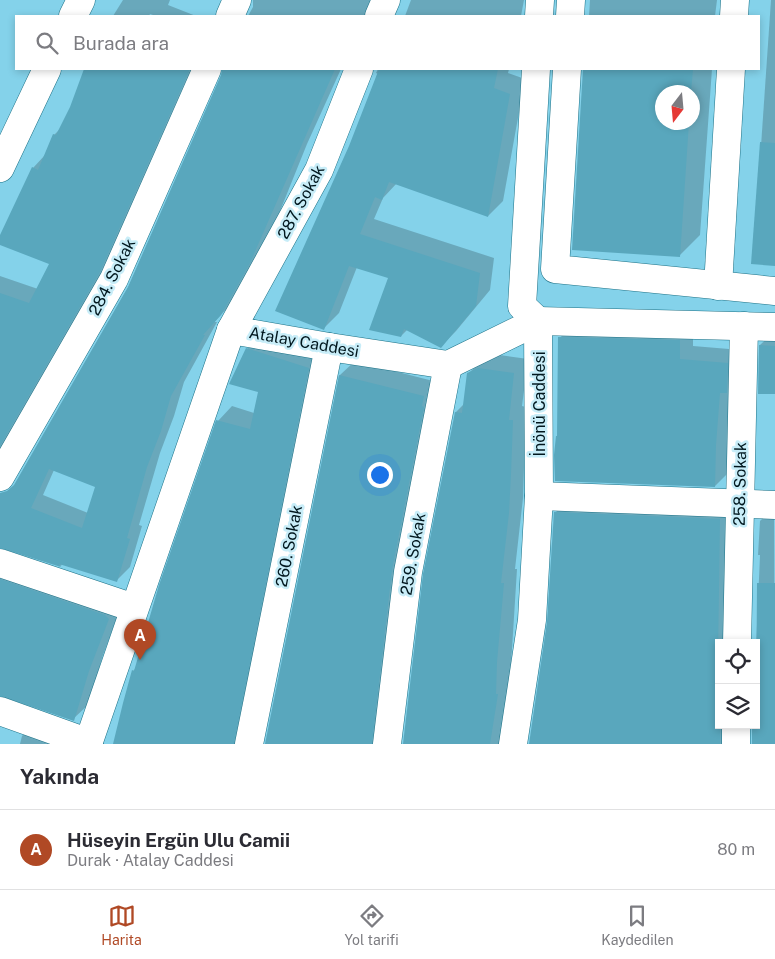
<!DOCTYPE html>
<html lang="tr">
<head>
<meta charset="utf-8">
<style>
  :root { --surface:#fff; --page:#f7f7f7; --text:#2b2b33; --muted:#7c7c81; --line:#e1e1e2; --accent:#b04925 }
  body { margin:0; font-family:"Public Sans",sans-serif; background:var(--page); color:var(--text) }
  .controls { position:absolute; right:15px; bottom:15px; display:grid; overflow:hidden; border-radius:0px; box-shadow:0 2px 8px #0003 }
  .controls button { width:45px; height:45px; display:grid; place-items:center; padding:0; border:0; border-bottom:1px solid var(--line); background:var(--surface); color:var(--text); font:25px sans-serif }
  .compass { position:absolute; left:655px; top:85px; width:45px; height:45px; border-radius:50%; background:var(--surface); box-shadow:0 2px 8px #0003; rotate:196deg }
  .you { position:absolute; left:379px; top:474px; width:18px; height:18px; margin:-12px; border:4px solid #fff; border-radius:50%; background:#1a73e8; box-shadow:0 0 0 8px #1a73e833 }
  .badge { display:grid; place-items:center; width:32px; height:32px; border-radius:50%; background:var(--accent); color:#fff; font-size:16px; font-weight:700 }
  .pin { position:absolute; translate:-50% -41px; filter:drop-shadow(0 1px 2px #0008) }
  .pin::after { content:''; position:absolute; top:26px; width:18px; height:15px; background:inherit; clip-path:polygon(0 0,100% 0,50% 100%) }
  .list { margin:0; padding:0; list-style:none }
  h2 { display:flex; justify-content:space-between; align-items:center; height:65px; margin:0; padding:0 20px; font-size:21px }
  h2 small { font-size:16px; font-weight:400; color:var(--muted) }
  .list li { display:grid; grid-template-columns:32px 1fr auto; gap:15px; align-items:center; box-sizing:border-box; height:80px; padding:0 20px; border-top:1px solid var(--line) }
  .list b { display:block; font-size:19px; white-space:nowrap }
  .list p { margin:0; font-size:16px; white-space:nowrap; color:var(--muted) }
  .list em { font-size:16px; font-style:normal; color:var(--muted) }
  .icon { flex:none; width:28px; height:28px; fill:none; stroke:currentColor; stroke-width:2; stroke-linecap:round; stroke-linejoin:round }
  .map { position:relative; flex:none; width:775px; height:744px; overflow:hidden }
  .search { position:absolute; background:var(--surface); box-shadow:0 2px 8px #0003; left:15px; right:15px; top:15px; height:55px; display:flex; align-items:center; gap:12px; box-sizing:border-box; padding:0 18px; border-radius:0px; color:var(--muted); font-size:19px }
  .sheet { height:145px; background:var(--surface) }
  nav { display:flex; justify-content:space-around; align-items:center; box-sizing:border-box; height:70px; border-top:1px solid var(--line); background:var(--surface); font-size:14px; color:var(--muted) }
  nav a { display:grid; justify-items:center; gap:2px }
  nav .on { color:var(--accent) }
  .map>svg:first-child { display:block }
  .shadow { fill:#0003; fill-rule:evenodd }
  .building { fill:#59a7bd; fill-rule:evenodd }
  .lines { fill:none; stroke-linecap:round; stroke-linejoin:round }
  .minor-casing { stroke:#1b7186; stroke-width:29 }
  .minor { stroke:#fff; stroke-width:28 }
  .labels { text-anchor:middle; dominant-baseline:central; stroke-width:5; stroke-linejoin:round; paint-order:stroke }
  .street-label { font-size:16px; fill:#01171e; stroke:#c8edf8 }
</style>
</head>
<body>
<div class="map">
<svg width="775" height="744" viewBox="0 0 775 744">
  <rect width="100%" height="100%" fill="#84d2ea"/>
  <g class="shadow">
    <path d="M123,0H170L168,5L196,16H156L150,14L149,16H113Z"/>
    <path d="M253,0H372L365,16H248L253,7Z"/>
    <path d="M411,0H524L521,16H405Z"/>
    <path d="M590,0H717L715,16H589Z"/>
    <path d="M771,0H775V265L753,263Z"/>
    <path d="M86,69H196L113,258L0,453V276L38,289L51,263L0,244V239L33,168L45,155L54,135L60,129L71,108Z"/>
    <path d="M223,69H341L307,144L278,216L234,301L214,322H217L184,382L174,416L160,453L139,525L142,526L130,567L117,580L62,564L61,566L0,544V508L15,486L129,286L222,76ZM54,470L96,486L88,513L43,495Z"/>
    <path d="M378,69H509L508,73L525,79L503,201L488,216L397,183L383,198L374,219L494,258L490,290L456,331L441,346L408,329L401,336L389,277L357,267L339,313L324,328L350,147L378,74L376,73Z"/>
    <path d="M585,69H712L700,235L679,256L573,249ZM662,92H692V122H662Z"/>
    <path d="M573,324L693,327V346L741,350L729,472L715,486L558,435L560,338Z"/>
    <path d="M775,331V393L760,345Z"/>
    <path d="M261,335L323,353L258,744H114L133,671L136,668L218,421L232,406L254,413L259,391L247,349Z"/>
    <path d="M493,354L528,359L522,406L526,407L523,498L515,569H517L510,681L521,744H404L425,575L456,412L464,404L468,374L483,359Z"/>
    <path d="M355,361L437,382L396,744H266L340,375Z"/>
    <path d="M569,499L733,506L731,643H719V725H734L743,744H530L549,622L555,513Z"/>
    <path d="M774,507L775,744H753L756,725V648L760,555H758L760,521Z"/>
    <path d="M0,562L122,604L103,655L88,705L73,719L0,695Z"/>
    <path d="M33,725L73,744H20L22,736Z"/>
  </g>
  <g class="building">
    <path d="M84,69H190L100,272L0,446V293L29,303L49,264L0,245V235L32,167L38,170L53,134L56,135L70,107Z"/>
    <path d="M222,69H335L250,263L221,315L203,335H205L171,396L161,431L147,467L127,538L130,539L117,582L59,564L61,567L0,548V493L7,491L14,485L128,287L221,75ZM49,469L95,487L82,528L31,508Z"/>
    <path d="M379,69H498L494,88L510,94L488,217L389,182L382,200L375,197L360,234L480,273L476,306L441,348L404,329L401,337L369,330L388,278L349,266L324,330L275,311L349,146Z"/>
    <path d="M583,69H693L691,92H662V122H689L680,257L572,250Z"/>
    <path d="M760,142L775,143V266L751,264Z"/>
    <path d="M558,337L680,340V359L728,363L727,393H720L716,445L715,487L555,481L554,455L556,436H557Z"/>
    <path d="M759,345L775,346V394H758Z"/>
    <path d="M246,348L309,368L234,744H113L123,703L132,670L134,671L159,585L216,420L250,429L258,392L229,384Z"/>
    <path d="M478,368L514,373L509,420H513L511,474L509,513L501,583H504L497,662L496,694H498L490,744H403L423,574L455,412L462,413L467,373Z"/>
    <path d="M339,375L424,396L422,406L424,407L392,570L372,744H265Z"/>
    <path d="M554,512L720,519L717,725H720V744H529L547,622Z"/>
    <path d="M0,579L105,615L109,619L89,671L74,721L0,696Z"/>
    <path d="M757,583H775V744H752V725H756Z"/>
  </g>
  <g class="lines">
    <g class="minor-casing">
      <g id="minor">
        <path d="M73,16L81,0"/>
        <path d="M230,16L237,0"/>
        <path d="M379,16L386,0"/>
        <path d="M539,16L540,0"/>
        <path d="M570,16L571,0"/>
        <path d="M734,16L735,0"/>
        <path d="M567,69L555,269L775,291"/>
        <path d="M0,168L47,69"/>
        <path d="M718,286L731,69"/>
        <path d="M231,330L329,347L448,365L538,321L775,327"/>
        <path d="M0,477L114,279L207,69"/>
        <path d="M539,496L775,505"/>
        <path d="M0,563L134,608"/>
        <path d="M737,643L744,326"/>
        <path d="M0,711L89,743"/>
        <path d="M88,744L231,330L319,170L359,69"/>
        <path d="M249,744L329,347"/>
        <path d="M387,744L408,572L448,365"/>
        <path d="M513,744L532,620L539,496L538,321L522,306L536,69"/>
        <path d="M736,744V725"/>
      </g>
    </g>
    <use href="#minor" class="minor"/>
  </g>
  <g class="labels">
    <g class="street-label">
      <text transform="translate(301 202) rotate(-62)">287. Sokak</text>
      <text transform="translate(112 277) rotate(-63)">284. Sokak</text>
      <text transform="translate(304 342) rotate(10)">Atalay Caddesi</text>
      <text transform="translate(539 404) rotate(-90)">İnönü Caddesi</text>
      <text transform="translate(740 484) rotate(-89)">258. Sokak</text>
      <text transform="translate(289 546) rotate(-79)">260. Sokak</text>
      <text transform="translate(413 554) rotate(-80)">259. Sokak</text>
    </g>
  </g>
</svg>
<div class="controls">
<button><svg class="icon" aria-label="locate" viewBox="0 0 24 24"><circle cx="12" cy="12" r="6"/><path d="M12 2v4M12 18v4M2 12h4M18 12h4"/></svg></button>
<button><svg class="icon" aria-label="layers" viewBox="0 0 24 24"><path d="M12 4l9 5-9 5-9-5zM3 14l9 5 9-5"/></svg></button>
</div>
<svg class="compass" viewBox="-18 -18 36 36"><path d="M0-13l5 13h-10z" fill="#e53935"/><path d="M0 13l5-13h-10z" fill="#7c7c81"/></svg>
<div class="you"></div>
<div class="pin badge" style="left:140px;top:660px">A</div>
<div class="search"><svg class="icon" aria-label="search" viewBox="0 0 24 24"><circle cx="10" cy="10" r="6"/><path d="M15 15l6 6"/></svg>Burada ara</div>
</div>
<section class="sheet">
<h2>Yakında<small></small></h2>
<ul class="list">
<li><span class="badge">A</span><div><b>Hüseyin Ergün Ulu Camii</b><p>Durak · Atalay Caddesi</p></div><em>80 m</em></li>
</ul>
</section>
<nav>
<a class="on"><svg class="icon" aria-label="map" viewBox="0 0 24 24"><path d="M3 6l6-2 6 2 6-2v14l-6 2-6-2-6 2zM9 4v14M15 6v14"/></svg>Harita</a>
<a><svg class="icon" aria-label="directions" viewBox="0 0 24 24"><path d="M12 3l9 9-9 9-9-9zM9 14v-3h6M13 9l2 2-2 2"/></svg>Yol tarifi</a>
<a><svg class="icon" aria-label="saved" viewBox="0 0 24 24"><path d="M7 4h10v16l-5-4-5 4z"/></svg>Kaydedilen</a>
</nav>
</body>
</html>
